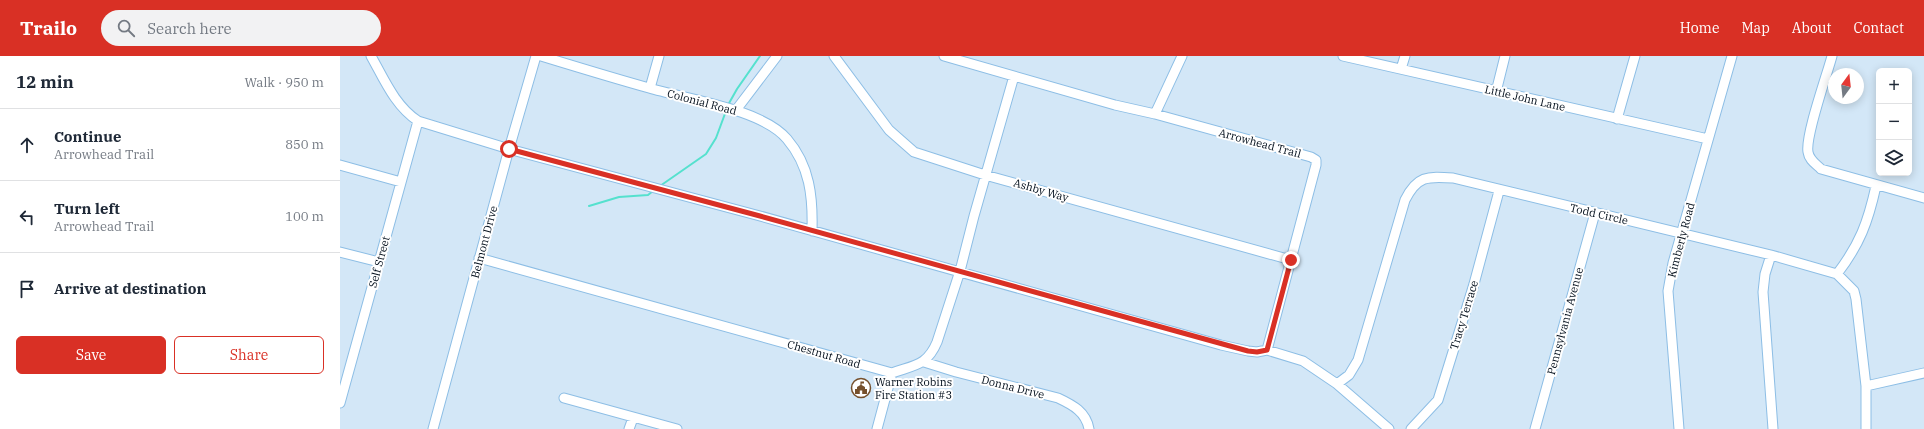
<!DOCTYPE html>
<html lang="en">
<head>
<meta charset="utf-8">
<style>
  body { margin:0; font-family:"IBM Plex Serif",serif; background:#f2f2f3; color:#1f2937 }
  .controls { position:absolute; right:12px; top:12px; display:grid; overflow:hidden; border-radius:6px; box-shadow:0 2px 10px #0003 }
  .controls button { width:36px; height:36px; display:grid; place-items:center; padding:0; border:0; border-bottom:1px solid #e0e1e3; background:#fff; color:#1f2937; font:20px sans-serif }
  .compass { position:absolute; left:1488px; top:12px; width:36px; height:36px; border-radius:50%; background:#fff; box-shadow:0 2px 10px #0003; rotate:15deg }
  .stop { position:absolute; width:12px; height:12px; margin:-9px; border:3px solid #d93025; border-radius:50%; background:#fff }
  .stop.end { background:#d93025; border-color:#fff; box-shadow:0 1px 4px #0008 }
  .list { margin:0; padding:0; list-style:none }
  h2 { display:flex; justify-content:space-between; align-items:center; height:52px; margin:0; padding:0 16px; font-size:17px }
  h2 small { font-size:13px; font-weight:400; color:#747a83 }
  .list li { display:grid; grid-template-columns:26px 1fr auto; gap:12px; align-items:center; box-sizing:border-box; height:72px; padding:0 16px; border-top:1px solid #e0e1e3 }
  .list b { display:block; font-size:15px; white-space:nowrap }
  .list p { margin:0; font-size:13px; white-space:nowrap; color:#747a83 }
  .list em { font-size:13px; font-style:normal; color:#747a83 }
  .actions { display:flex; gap:8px; padding:12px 16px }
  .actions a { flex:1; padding:9px 0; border:1px solid #d93025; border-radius:6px; text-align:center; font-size:14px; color:#d93025 }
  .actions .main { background:#d93025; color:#fff }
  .icon { flex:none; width:22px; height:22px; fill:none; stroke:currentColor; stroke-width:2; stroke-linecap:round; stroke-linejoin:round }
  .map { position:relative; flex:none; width:1584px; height:373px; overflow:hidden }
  header { display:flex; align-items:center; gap:24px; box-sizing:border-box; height:56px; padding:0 20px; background:#d93025; color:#fff }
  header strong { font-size:19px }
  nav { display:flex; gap:22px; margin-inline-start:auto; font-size:14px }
  .search { width:280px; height:36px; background:#f2f2f3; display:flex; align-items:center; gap:10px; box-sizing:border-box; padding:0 14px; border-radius:22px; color:#747a83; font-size:15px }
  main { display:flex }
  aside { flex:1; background:#fff }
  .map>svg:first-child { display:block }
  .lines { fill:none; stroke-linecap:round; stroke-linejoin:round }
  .stream { stroke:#55e1ce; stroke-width:2 }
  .minor-casing { stroke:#8dbee5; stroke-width:11 }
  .minor { stroke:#fff; stroke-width:9 }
  .route { stroke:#d93025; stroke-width:5 }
  .labels { text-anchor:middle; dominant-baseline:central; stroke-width:4; stroke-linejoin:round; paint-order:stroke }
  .street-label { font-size:11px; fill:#000d1a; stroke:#fff }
  .poi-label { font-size:11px; fill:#000d1a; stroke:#fff; text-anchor:start }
</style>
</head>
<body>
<header>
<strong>Trailo</strong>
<div class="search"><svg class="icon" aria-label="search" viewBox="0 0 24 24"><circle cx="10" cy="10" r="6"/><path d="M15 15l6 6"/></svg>Search here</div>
<nav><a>Home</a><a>Map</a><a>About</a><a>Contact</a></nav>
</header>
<main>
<aside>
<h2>12 min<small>Walk · 950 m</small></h2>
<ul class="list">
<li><svg class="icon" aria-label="ahead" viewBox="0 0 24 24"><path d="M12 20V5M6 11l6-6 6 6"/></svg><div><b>Continue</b><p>Arrowhead Trail</p></div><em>850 m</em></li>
<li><svg class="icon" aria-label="left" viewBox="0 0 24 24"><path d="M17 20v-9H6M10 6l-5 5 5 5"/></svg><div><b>Turn left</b><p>Arrowhead Trail</p></div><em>100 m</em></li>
<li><svg class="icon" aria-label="arrive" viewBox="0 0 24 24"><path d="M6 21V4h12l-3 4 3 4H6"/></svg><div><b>Arrive at destination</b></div></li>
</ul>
<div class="actions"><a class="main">Save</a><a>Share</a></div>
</aside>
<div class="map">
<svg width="1584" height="373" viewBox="0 0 1584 373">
  <rect width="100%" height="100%" fill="#d3e7f7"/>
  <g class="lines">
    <path class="stream" d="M388,49l9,-16 23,-33
      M320,130l46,-32 10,-16 10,-27
      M249,150l30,-9 29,-2 5,-4"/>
    <g class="minor-casing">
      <path id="minor" d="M31,0c13,23 24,50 47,65l91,28 251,67 461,129 27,6 9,1 10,-2 36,11 34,23 52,45
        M201,0c36,11 72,22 108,32 37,11 113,21 138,51 23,27 26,58 25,92
        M494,0l55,74 25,22 71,23 306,85
        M604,0l171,49 40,9 156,43 5,3v5l-49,185
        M1003,0l365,83
        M1492,0c-5,19 -27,80 -24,96 1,8 8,12 13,17l103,29
        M1061,13l4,-13
        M310,32l9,-32
        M1156,36l9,-36
        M396,54l41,-54
        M815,58l27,-58
        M1277,63l18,-63
        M0,109l61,17
        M0,196l39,10
        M1431,199l-6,19 -2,18 10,137
        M139,202l413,115c22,-8 35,-7 45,-31l23,-71 14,-55 40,-140
        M1497,218c23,-30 31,-52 39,-88
        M584,306l32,10 102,26c15,7 28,14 31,31
        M997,328l12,-9 9,-15 47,-160c12,-24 22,-24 48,-22l318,77 66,19 17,17 2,8 10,87v43
        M1526,330l58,-13
        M224,342l113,31
        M0,347l78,-282
        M93,373l76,-280 27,-93
        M289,373l4,-11
        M537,373l15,-56
        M1071,373l27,-29 36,-116 25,-93
        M1195,373l60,-216
        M1339,373l-11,-138 5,-28 59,-207"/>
    </g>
    <use href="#minor" class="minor"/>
  </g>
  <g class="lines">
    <path class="route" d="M169,93l251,67 488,135 9,1 10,-2 24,-90"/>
  </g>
  <defs>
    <g id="civic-ring" transform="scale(1)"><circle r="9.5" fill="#fff" stroke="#76502c" stroke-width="1.5"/><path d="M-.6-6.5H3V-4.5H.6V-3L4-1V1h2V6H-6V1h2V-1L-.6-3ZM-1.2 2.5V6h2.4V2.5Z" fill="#76502c"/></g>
  </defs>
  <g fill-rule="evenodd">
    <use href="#civic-ring" x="521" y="332"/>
  </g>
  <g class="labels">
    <g class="street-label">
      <text transform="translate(1185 42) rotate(13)">Little John Lane</text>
      <text transform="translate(362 46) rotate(15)">Colonial Road</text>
      <text transform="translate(920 87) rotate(15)">Arrowhead Trail</text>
      <text transform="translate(701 134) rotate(16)">Ashby Way</text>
      <text transform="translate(1259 158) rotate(13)">Todd Circle</text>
      <text transform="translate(1341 184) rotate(-75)">Kimberly Road</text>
      <text transform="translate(144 186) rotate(-75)">Belmont Drive</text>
      <text transform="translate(39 206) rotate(-75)">Self Street</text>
      <text transform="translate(1124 259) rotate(-73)">Tracy Terrace</text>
      <text transform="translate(1225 265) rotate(-75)">Pennsylvania Avenue</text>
      <text transform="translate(484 298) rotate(16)">Chestnut Road</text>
      <text transform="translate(673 331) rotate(14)">Donna Drive</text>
    </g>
    <g class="poi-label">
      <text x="535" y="326">Warner Robins<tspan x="535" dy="13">Fire Station #3</tspan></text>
    </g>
  </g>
</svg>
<div class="controls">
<button>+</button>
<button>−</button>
<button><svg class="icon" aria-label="layers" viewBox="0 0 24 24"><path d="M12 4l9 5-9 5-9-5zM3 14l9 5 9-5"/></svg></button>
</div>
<svg class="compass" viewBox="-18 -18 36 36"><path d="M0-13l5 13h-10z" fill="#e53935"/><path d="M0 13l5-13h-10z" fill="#747a83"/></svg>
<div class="stop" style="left:169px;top:93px"></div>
<div class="stop end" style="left:951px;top:204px"></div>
</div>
</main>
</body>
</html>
